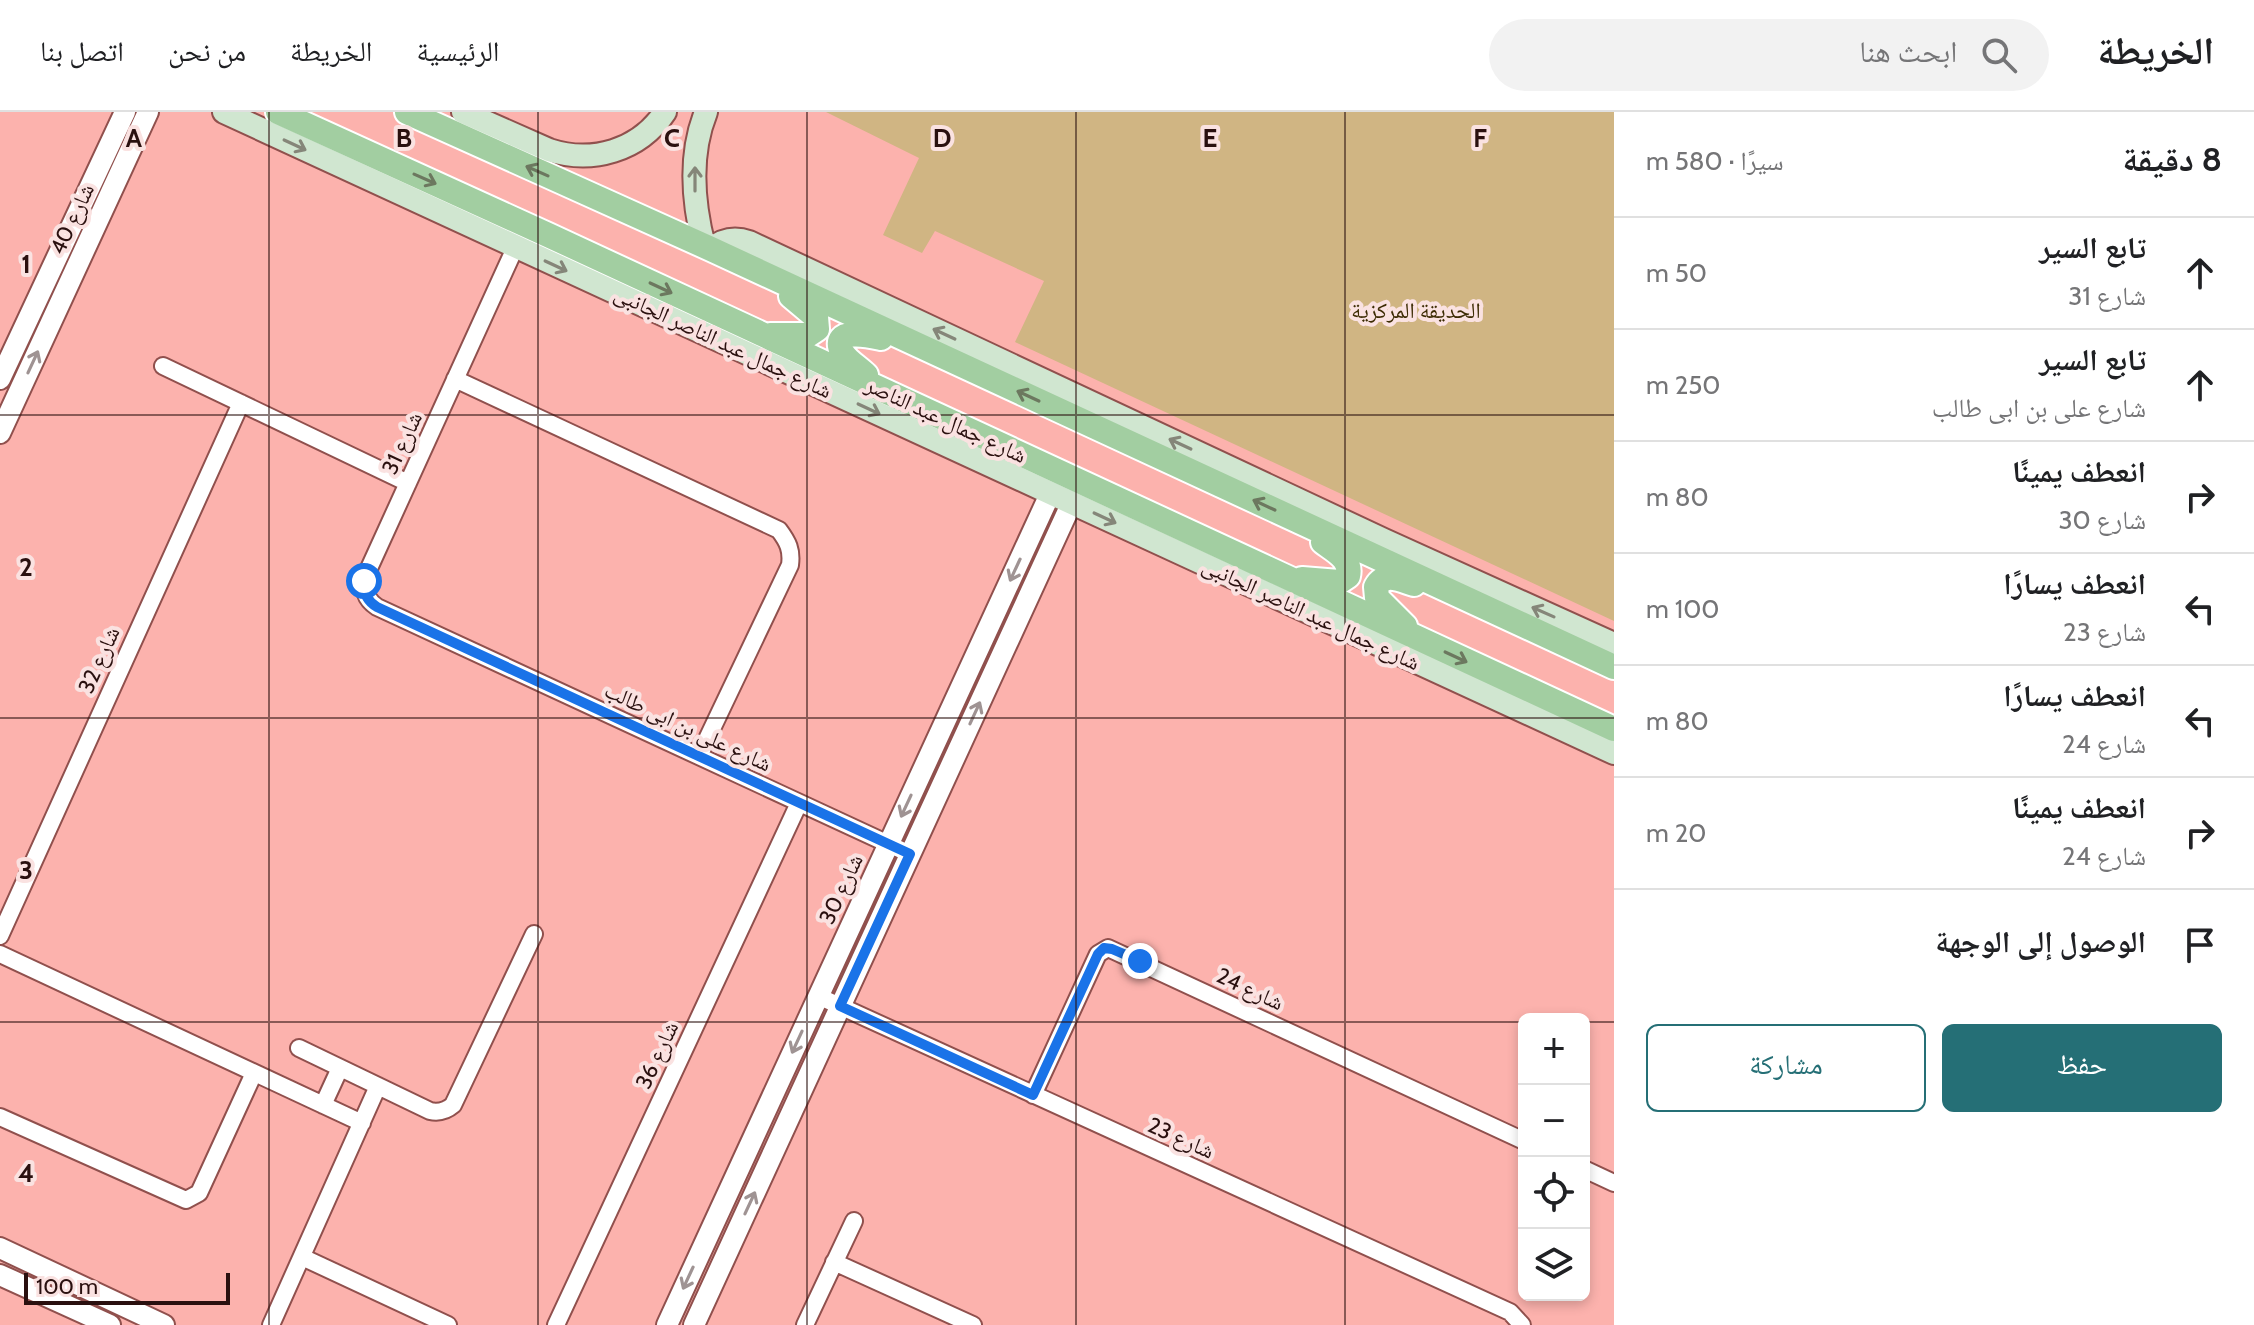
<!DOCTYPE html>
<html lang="ar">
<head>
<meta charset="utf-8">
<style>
  body { margin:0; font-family:Cabin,"Noto Naskh Arabic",sans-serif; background:#f2f2f2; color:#202124; direction:rtl }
  .controls { position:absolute; right:24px; bottom:24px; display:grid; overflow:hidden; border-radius:12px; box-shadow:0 4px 12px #0003 }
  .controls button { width:72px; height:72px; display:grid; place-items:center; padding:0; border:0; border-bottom:2px solid #e0e0e0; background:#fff; color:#202124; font:40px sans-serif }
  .scale { position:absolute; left:24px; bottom:20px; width:206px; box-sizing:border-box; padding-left:8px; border:4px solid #2a100f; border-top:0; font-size:22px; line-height:28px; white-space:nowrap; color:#2a100f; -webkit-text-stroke:6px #fae2e1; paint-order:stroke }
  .stop { position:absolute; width:24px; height:24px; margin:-18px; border:6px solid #1a73e8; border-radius:50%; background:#fff }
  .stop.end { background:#1a73e8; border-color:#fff; box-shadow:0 2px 8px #0008 }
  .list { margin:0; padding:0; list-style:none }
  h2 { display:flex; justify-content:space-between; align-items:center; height:104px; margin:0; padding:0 32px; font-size:34px }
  h2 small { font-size:26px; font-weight:400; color:#757577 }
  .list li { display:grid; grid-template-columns:52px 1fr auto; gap:24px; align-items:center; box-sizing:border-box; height:112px; padding:0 32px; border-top:2px solid #e0e0e0 }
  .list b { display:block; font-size:30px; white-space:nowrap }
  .list p { margin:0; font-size:26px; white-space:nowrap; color:#757577 }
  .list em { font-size:26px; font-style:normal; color:#757577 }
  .actions { display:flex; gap:16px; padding:24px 32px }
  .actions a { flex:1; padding:18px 0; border:2px solid #256f76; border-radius:12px; text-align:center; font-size:28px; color:#256f76 }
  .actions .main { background:#256f76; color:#fff }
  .icon { flex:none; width:44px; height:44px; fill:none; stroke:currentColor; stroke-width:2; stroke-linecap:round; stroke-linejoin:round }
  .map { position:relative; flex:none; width:1614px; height:1213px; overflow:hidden; direction:ltr }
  header { display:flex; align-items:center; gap:48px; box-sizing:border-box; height:112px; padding:0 40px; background:#fff; border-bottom:2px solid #e0e0e0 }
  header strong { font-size:38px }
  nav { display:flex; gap:44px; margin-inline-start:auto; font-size:28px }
  .search { width:560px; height:72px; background:#f2f2f2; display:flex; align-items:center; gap:20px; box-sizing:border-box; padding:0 28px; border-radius:44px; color:#757577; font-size:30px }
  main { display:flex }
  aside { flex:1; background:#fff }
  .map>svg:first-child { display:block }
  .green { fill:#d0b583 }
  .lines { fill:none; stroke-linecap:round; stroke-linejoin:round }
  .minor-casing { stroke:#90504d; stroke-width:20 }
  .tertiary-casing { stroke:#90504d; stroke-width:24 }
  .secondary-casing { stroke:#90504d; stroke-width:26 }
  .primary-casing { stroke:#fff; stroke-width:28 }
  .minor { stroke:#fff; stroke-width:16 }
  .tertiary { stroke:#fff; stroke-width:20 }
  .secondary { stroke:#d0e6d0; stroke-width:22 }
  .primary { stroke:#a2cea1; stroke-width:24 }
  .oneway { stroke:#858679 }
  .oneway2 { stroke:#6c785f }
  .oneway3 { stroke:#9f9393 }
  .route { stroke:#1a73e8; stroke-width:10 }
  .grid { fill:none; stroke:#2a100f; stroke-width:2; stroke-opacity:0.55 }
  .labels { text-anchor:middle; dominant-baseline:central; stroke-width:8; stroke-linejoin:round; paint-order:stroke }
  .street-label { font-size:22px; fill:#2a100f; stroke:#fae2e1 }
  .park-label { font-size:22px; fill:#3c2b03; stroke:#fae2e1 }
  .grid-label { font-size:26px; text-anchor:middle; font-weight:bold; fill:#2a100f; stroke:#fae2e1; stroke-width:8; stroke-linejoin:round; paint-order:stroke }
</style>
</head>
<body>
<header>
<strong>الخريطة</strong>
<div class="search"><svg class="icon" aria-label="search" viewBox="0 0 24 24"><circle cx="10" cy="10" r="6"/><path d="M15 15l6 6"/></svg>ابحث هنا</div>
<nav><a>الرئيسية</a><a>الخريطة</a><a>من نحن</a><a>اتصل بنا</a></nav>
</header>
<main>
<aside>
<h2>8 دقيقة<small>سيرًا · 580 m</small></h2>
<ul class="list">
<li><svg class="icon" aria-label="ahead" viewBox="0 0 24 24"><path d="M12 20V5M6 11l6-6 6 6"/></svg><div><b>تابع السير</b><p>شارع 31</p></div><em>50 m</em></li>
<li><svg class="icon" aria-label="ahead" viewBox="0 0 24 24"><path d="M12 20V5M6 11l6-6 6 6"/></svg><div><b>تابع السير</b><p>شارع على بن ابى طالب</p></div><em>250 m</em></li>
<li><svg class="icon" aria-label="right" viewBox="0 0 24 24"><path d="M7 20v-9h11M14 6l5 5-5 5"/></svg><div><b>انعطف يمينًا</b><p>شارع 30</p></div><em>80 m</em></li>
<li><svg class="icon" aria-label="left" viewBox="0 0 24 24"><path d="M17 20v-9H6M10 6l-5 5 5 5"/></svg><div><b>انعطف يسارًا</b><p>شارع 23</p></div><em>100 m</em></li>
<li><svg class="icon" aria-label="left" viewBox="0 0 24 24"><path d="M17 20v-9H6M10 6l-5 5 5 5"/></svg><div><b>انعطف يسارًا</b><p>شارع 24</p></div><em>80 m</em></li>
<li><svg class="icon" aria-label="right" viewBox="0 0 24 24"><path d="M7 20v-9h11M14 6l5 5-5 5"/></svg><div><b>انعطف يمينًا</b><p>شارع 24</p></div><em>20 m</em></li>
<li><svg class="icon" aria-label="arrive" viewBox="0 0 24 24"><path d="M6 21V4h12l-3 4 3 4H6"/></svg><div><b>الوصول إلى الوجهة</b></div></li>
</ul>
<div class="actions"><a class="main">حفظ</a><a>مشاركة</a></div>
</aside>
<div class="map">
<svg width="1614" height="1213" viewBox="0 0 1614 1213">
  <rect width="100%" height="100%" fill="#fcb2ad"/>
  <path class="green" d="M826,0h788v509l-599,-279 29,-61 -109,-50 -13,22 -39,-18 36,-77z"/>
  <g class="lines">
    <g class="minor-casing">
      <path id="minor" d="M520,125l-154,338c-4,13 -1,24 11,32l533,247
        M163,254l245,117
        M455,267l324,151c9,12 13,20 11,35l-91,191
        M0,824l241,-533
        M0,842l362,169
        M818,884l692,316 12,13
        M299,936l131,63c9,2 16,0 23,-6l81,-171
        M1033,983l65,-141 10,-6 416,193
        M323,993l17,-37
        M0,1005l186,83 13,-7 55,-120
        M1584,1057l30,14
        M302,1145l146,68
        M834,1150l139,63
        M271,1213l107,-239
        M556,1213l243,-522
        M805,1213l49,-104"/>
    </g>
    <g class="tertiary-casing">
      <path id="tertiary" d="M0,267l125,-267
        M0,321l148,-321
        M0,1136l164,77
        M0,1163l110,50
        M667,1213l389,-844
        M694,1213l384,-836"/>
    </g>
    <g class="secondary-casing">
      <path id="secondary" d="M224,0l1390,641
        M463,0l86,38c43,14 90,1 116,-38
        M704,134c-11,-43 -15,-92 2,-134
        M711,137c12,-10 24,-12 38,-7l635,298 230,104"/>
    </g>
    <g class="primary-casing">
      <path id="primary" d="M278,0l270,123 1066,494
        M407,0l304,137 903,418
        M770,223h38l9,-6 -1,-12 -25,-21
        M866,263c-7,-7 -20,-15 -24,-23 -12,-26 30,-16 39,-14
        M1302,467l37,3 9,-6c4,-17 -13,-25 -25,-34
        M1405,514l-28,-28 -1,-11c9,-16 24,-7 38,-3"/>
    </g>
    <use href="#minor" class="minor"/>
    <use href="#tertiary" class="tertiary"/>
    <use href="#secondary" class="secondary"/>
    <use href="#primary" class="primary"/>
  </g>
  <defs><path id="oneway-shaft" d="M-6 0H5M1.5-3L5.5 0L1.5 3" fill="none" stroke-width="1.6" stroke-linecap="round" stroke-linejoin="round" transform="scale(2)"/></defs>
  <g class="oneway">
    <use href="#oneway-shaft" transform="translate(295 33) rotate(25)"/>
    <use href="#oneway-shaft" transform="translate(695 67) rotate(-90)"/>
    <use href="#oneway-shaft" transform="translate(556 154) rotate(25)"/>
    <use href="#oneway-shaft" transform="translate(944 222) rotate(-155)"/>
    <use href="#oneway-shaft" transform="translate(869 297) rotate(25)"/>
    <use href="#oneway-shaft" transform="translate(1180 332) rotate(-155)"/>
    <use href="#oneway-shaft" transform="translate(1105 406) rotate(25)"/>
    <use href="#oneway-shaft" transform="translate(1543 500) rotate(-156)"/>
  </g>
  <g class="oneway2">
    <use href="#oneway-shaft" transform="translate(537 59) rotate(-156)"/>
    <use href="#oneway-shaft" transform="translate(425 67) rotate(24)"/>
    <use href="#oneway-shaft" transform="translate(661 176) rotate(25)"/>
    <use href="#oneway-shaft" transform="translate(1028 284) rotate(-155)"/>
    <use href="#oneway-shaft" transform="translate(1264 393) rotate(-155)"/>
    <use href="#oneway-shaft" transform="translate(1456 545) rotate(25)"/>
  </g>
  <g class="oneway3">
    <use href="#oneway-shaft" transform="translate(33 250) rotate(-65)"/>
    <use href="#oneway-shaft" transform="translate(1015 458) rotate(115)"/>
    <use href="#oneway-shaft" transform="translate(975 601) rotate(-65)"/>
    <use href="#oneway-shaft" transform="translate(906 694) rotate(115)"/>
    <use href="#oneway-shaft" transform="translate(797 930) rotate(115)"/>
    <use href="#oneway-shaft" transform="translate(750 1091) rotate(-65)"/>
    <use href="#oneway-shaft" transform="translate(688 1166) rotate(115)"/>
  </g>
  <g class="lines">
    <path class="route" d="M364,469c-1,12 3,20 13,26l533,247 -70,152 193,89 65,-141 6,-6 8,1 28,12"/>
  </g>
  <path class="grid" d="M269,0v1213M538,0v1213M807,0v1213M1076,0v1213M1345,0v1213M0,303h1614M0,606h1614M0,910h1524M1584,910h30"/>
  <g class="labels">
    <g class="street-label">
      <text transform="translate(72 107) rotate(-65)">شارع 40</text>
      <text transform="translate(723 230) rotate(25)">شارع جمال عبد الناصر الجانبى</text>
      <text transform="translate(946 308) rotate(25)">شارع جمال عبد الناصر</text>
      <text transform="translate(402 331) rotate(-65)">شارع 31</text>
      <text transform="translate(1311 502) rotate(25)">شارع جمال عبد الناصر الجانبى</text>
      <text transform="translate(99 548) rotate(-66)">شارع 32</text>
      <text transform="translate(688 615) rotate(25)">شارع على بن ابى طالب</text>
      <text transform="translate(841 777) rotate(-65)">شارع 30</text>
      <text transform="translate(1250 877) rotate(25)">شارع 24</text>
      <text transform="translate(657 943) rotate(-65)">شارع 36</text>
      <text transform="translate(1181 1026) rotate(24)">شارع 23</text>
    </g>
    <g class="park-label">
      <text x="1416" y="198">الحديقة المركزية</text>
    </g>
  </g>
  <g class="grid-label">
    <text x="134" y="35">A</text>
    <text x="404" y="35">B</text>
    <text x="672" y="35">C</text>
    <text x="942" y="35">D</text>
    <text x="1210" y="35">E</text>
    <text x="1480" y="35">F</text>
    <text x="26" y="161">1</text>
    <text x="26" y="464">2</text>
    <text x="26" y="767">3</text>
    <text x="26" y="1070">4</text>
  </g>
</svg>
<div class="controls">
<button>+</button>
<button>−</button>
<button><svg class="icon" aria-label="locate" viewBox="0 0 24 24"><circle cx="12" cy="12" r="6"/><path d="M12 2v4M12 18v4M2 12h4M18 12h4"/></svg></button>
<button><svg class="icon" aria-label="layers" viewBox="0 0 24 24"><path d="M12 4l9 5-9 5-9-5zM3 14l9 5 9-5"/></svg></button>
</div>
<div class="scale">100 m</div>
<div class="stop" style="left:364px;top:469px"></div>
<div class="stop end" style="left:1140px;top:849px"></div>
</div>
</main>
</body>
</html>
